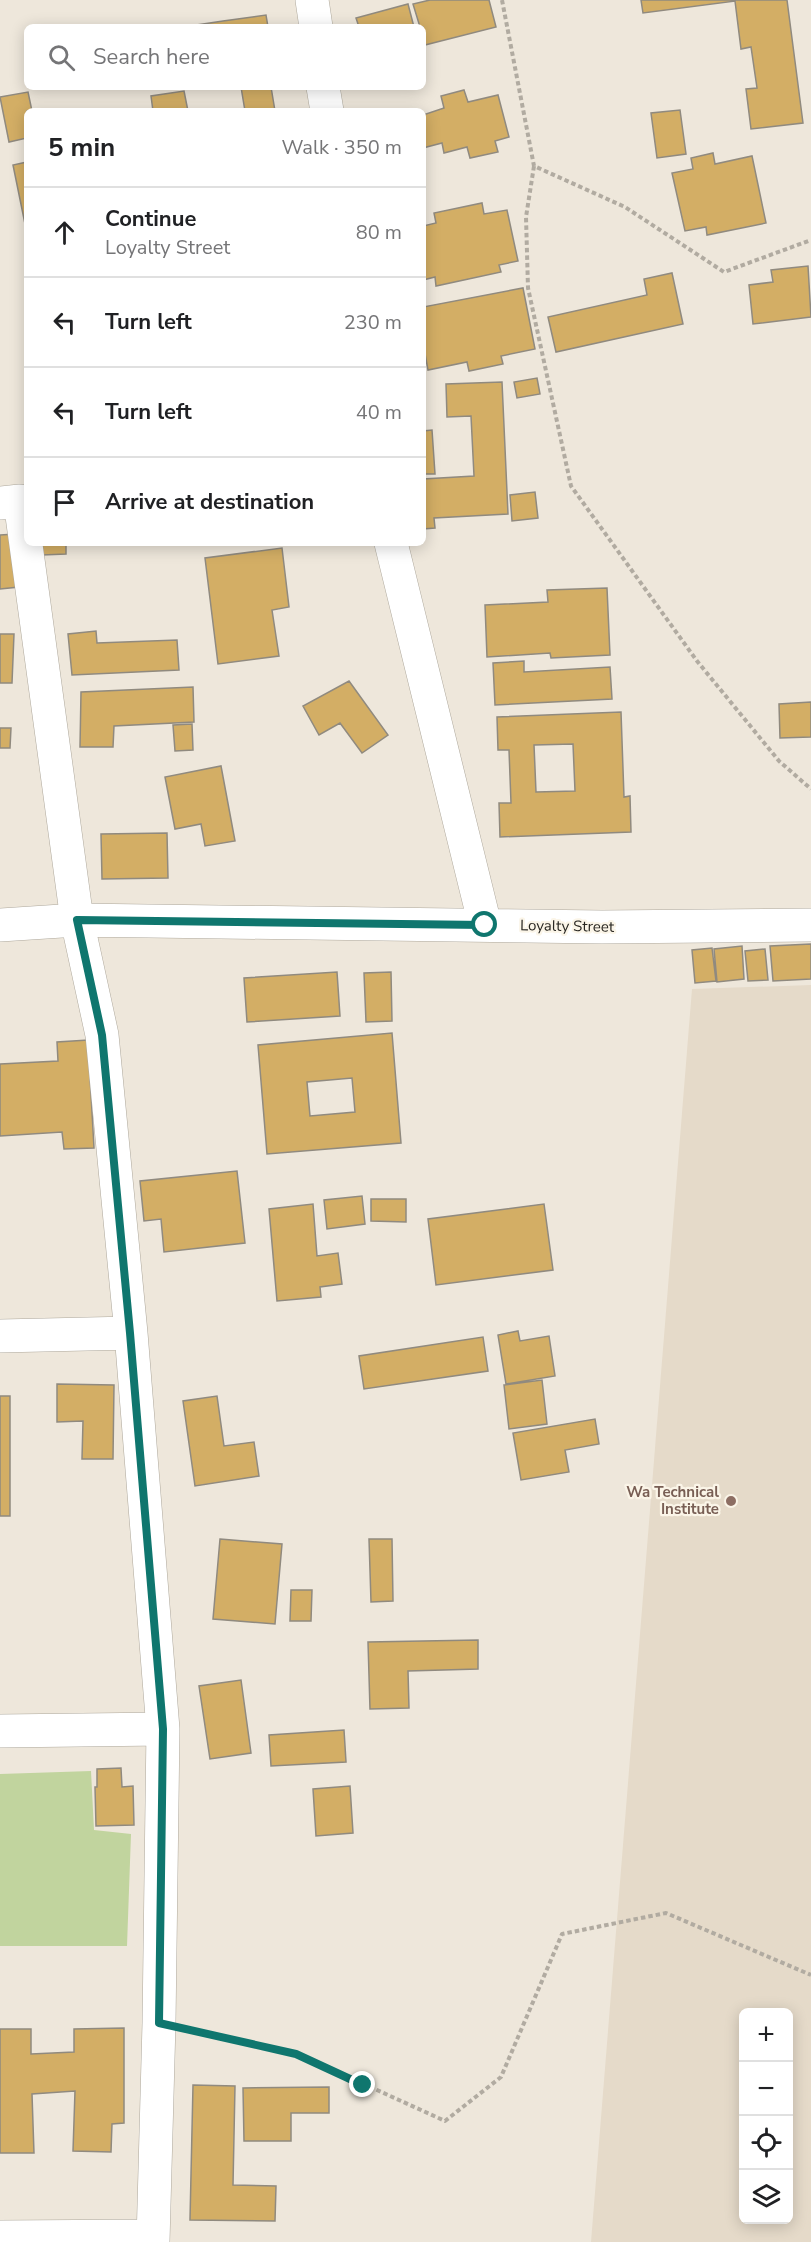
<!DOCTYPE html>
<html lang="en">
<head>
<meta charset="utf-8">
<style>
  body { margin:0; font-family:"Nunito Sans",sans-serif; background:#f2f2f2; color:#202124 }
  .controls { position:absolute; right:18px; bottom:18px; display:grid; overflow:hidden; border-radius:9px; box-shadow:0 3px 15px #0003 }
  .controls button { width:54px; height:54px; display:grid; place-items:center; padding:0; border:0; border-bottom:2px solid #e0e0e0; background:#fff; color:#202124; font:30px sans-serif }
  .stop { position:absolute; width:18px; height:18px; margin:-14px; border:4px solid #0f766e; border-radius:50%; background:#fff }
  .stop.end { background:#0f766e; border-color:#fff; box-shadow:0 2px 6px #0008 }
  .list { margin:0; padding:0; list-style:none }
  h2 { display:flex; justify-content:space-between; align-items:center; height:78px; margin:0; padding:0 24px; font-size:26px }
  h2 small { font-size:20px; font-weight:400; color:#757577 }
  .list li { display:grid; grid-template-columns:39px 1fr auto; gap:18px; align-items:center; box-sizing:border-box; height:90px; padding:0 24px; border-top:2px solid #e0e0e0 }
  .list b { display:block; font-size:22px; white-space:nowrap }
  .list p { margin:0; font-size:20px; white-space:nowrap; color:#757577 }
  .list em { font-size:20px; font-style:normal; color:#757577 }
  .icon { flex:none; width:33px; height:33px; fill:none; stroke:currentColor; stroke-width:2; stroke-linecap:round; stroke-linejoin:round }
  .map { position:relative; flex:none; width:811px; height:2242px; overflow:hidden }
  .search { position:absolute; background:#fff; box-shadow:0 3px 15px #0003; left:24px; top:24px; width:402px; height:66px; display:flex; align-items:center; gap:15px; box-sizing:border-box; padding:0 21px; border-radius:9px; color:#757577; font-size:22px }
  .panel { position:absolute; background:#fff; box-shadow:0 3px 15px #0003; left:24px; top:108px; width:402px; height:438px; border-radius:9px }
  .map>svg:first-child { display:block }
  .built { fill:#e5dac9; fill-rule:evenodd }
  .green { fill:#c1d49e }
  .building { fill:#d3ae65; stroke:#908a7f; stroke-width:1.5; fill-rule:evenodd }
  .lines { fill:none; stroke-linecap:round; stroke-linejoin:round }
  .minor-casing { stroke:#aea89c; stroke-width:34 }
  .path { stroke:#b1aba1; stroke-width:4; stroke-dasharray:4.5 3; stroke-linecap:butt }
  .minor { stroke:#fff; stroke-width:33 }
  .route { stroke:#0f766e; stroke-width:8 }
  .education-dot { fill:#8d6e63; stroke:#fbf5e8; stroke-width:2 }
  .labels { text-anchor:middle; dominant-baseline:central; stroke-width:4.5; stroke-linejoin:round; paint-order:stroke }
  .street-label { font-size:15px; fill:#272520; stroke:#fbf5e8 }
  .education-label { font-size:15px; font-weight:bold; fill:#785e54; stroke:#fbf5e8; text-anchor:end }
</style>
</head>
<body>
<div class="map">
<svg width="811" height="2242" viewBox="0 0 811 2242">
  <rect width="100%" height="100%" fill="#eee7db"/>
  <path class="built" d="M811,985v1257h-220l101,-1253zM744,2012h44v208h-44z"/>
  <path class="green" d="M91,1771l3,59 37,4 -4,112h-127v-172z"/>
  <path class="building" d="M430,0h59l7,27 -71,18 -2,-18h-3l-7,-23z
    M641,0h146l16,123 -52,6 -5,-40 11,-1 -6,-41 -10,2 -6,-48 -92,12z
    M408,4l6,23h-55l-3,-9z
    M266,15l2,12h-85l40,-6z
    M241,87h30l4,24h-30z
    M464,90l4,12 30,-7 11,42 -14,4 3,11 -28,6 -3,-11 -23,6 -2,-10 -19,5v-33l21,-7 -3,-12z
    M184,91l4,20h-35l-2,-15z
    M28,92l4,19h-5v27l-18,4 -9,-45z
    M680,110l6,44 -29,4 -6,-45z
    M713,153l2,11 37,-8 14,67 -59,12 -1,-8 -21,4 -13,-58 21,-4 -2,-11z
    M27,162v62h-2l-12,-59z
    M482,203l2,11 23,-4 11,51 -19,4 2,7 -65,14 -1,-9 -12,3v-54l13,-3 -2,-10z
    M808,266l3,51 -58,7 -4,-39 24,-3 -2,-12z
    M672,273l11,51 -127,28 -8,-35 99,-22 -3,-16z
    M523,288l12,61 -34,7 2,8 -34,7 -2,-9 -39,8 -5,-27v-36z
    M537,378l3,16 -23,4 -3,-16z
    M502,382l6,132 -74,4 1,10 -12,1v-50l51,-3 -3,-60 -24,1 -1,-33z
    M432,430l3,44h-12v-43z
    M535,492l3,26 -26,3 -2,-26z
    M15,534l4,53 -19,2v-54z
    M42,543h24v11l-24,1z
    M282,548l7,59 -17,3 7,46 -61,8 -13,-106z
    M607,588l3,67 -59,3 -1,-5 -63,4 -2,-52 63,-3 -1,-12z
    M96,631l1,12 80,-3 2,30 -107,5 -4,-41z
    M0,634h14l-2,49h-12z
    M524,661v11l86,-5 2,32 -117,6 -2,-42z
    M349,681l39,54 -26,18 -22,-30 -21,12 -16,-29z
    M193,687l1,35 -80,4 -1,21h-33l1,-55z
    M811,702v35l-31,1 -1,-34z
    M621,712l3,85 6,-1 1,36 -131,5 -1,-34h12l-2,-53h-11l-1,-33zM573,744l2,47 -39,1 -2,-47z
    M192,724l1,26 -18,1 -2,-26z
    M0,728h11l-1,20h-10z
    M221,766l14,75 -30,5 -4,-22 -26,5 -10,-52z
    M167,833l1,45 -66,1 -1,-45z
    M811,944v35l-38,2 -3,-35z
    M742,946l2,33 -27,3 -3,-33z
    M712,948l4,33 -21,2 -3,-33z
    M765,949l3,31 -20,1 -3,-30z
    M337,972l3,44 -93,6 -3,-44z
    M391,972l1,49 -26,1 -2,-49z
    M392,1033l9,110 -134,11 -9,-109zM352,1078l3,34 -45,4 -3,-34z
    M88,1040l6,108 -30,1 -2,-17 -62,4v-72l58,-3 -1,-19z
    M237,1171l8,72 -81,9 -3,-33 -17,2 -4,-40z
    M362,1196l3,28 -38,5 -3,-29z
    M371,1199h35v23l-35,-1z
    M313,1204l4,52 21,-3 4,31 -22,3 1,10 -44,4 -8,-92z
    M544,1204l9,66 -117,15 -8,-66z
    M518,1331l2,10 29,-5 6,40 -49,8 -8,-49z
    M483,1337l5,34 -124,18 -5,-33z
    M542,1380l5,44 -38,5 -5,-44z
    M57,1384l57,1 -1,74h-31l1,-38 -26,1z
    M0,1396h10v120h-10z
    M217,1396l7,50 30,-4 5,34 -64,10 -12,-85z
    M595,1419l4,25 -34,6 4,22 -48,8 -8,-47z
    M220,1539l62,5 -7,80 -62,-5z
    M369,1539h23l1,62 -22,1z
    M291,1590h21l-1,31h-21z
    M478,1640v29l-70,2 1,37 -39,1 -2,-67z
    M241,1680l10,73 -41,6 -11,-73z
    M344,1730l2,32 -75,4 -2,-31z
    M121,1768l1,19 11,-1 1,39 -38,1 -1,-39h2v-18z
    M350,1786l3,47 -37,3 -3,-47z
    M124,2028v95l-12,1 -1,28 -38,-1 2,-60 -43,3 2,59h-34v-124h31v25l43,-2v-23z
    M193,2085l42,1 -2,99 43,1 -1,35 -85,-1z
    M329,2087v26h-38v28h-47l-1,-53z"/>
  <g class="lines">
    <g class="minor-casing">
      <path id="minor" d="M312,0l4,27
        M323,87l4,24
        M0,503l20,-2 57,419 25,115 29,298 32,396 -4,294 -6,219
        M391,543l94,382
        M0,925l77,-5 525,7 209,-2
        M0,1336l131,-3
        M0,1731l163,-2
        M0,2237l153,-1"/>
    </g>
    <path class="path" d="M502,0l32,166 91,41 99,65 87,-32
      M534,166l-8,51 2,71 43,198 126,175 82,100 32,28
      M192,2030l104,23 149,68 56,-44 61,-143 104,-21 145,62"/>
    <use href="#minor" class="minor"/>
  </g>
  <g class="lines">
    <path class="route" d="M363,2085l-67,-31 -137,-31 4,-294 -33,-396 -28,-298 -25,-115 408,5"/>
  </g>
  <circle class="education-dot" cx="731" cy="1501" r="6"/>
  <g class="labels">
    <g class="street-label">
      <text transform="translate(567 926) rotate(1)">Loyalty Street</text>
    </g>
    <g class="education-label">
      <text x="719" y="1492">Wa Technical<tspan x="719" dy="17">Institute</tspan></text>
    </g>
  </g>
</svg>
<div class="controls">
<button>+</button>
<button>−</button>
<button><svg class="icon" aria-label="locate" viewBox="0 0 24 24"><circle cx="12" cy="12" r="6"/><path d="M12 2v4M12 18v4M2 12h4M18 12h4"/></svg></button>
<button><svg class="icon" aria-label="layers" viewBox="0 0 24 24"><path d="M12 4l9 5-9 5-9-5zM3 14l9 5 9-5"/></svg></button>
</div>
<div class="stop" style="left:485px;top:925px"></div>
<div class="stop end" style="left:363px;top:2085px"></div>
<div class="search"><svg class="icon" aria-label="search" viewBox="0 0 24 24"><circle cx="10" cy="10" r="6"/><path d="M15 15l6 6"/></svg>Search here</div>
<section class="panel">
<h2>5 min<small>Walk · 350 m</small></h2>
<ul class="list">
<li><svg class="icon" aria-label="ahead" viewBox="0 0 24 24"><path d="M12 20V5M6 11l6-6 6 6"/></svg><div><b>Continue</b><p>Loyalty Street</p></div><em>80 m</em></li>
<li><svg class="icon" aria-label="left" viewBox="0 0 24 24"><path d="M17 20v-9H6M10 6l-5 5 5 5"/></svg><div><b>Turn left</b></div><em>230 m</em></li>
<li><svg class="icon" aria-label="left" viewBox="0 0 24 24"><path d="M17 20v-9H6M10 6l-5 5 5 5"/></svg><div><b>Turn left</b></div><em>40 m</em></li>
<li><svg class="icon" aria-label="arrive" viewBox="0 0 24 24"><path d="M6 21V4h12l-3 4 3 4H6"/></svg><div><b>Arrive at destination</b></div></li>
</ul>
</section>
</div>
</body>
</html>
